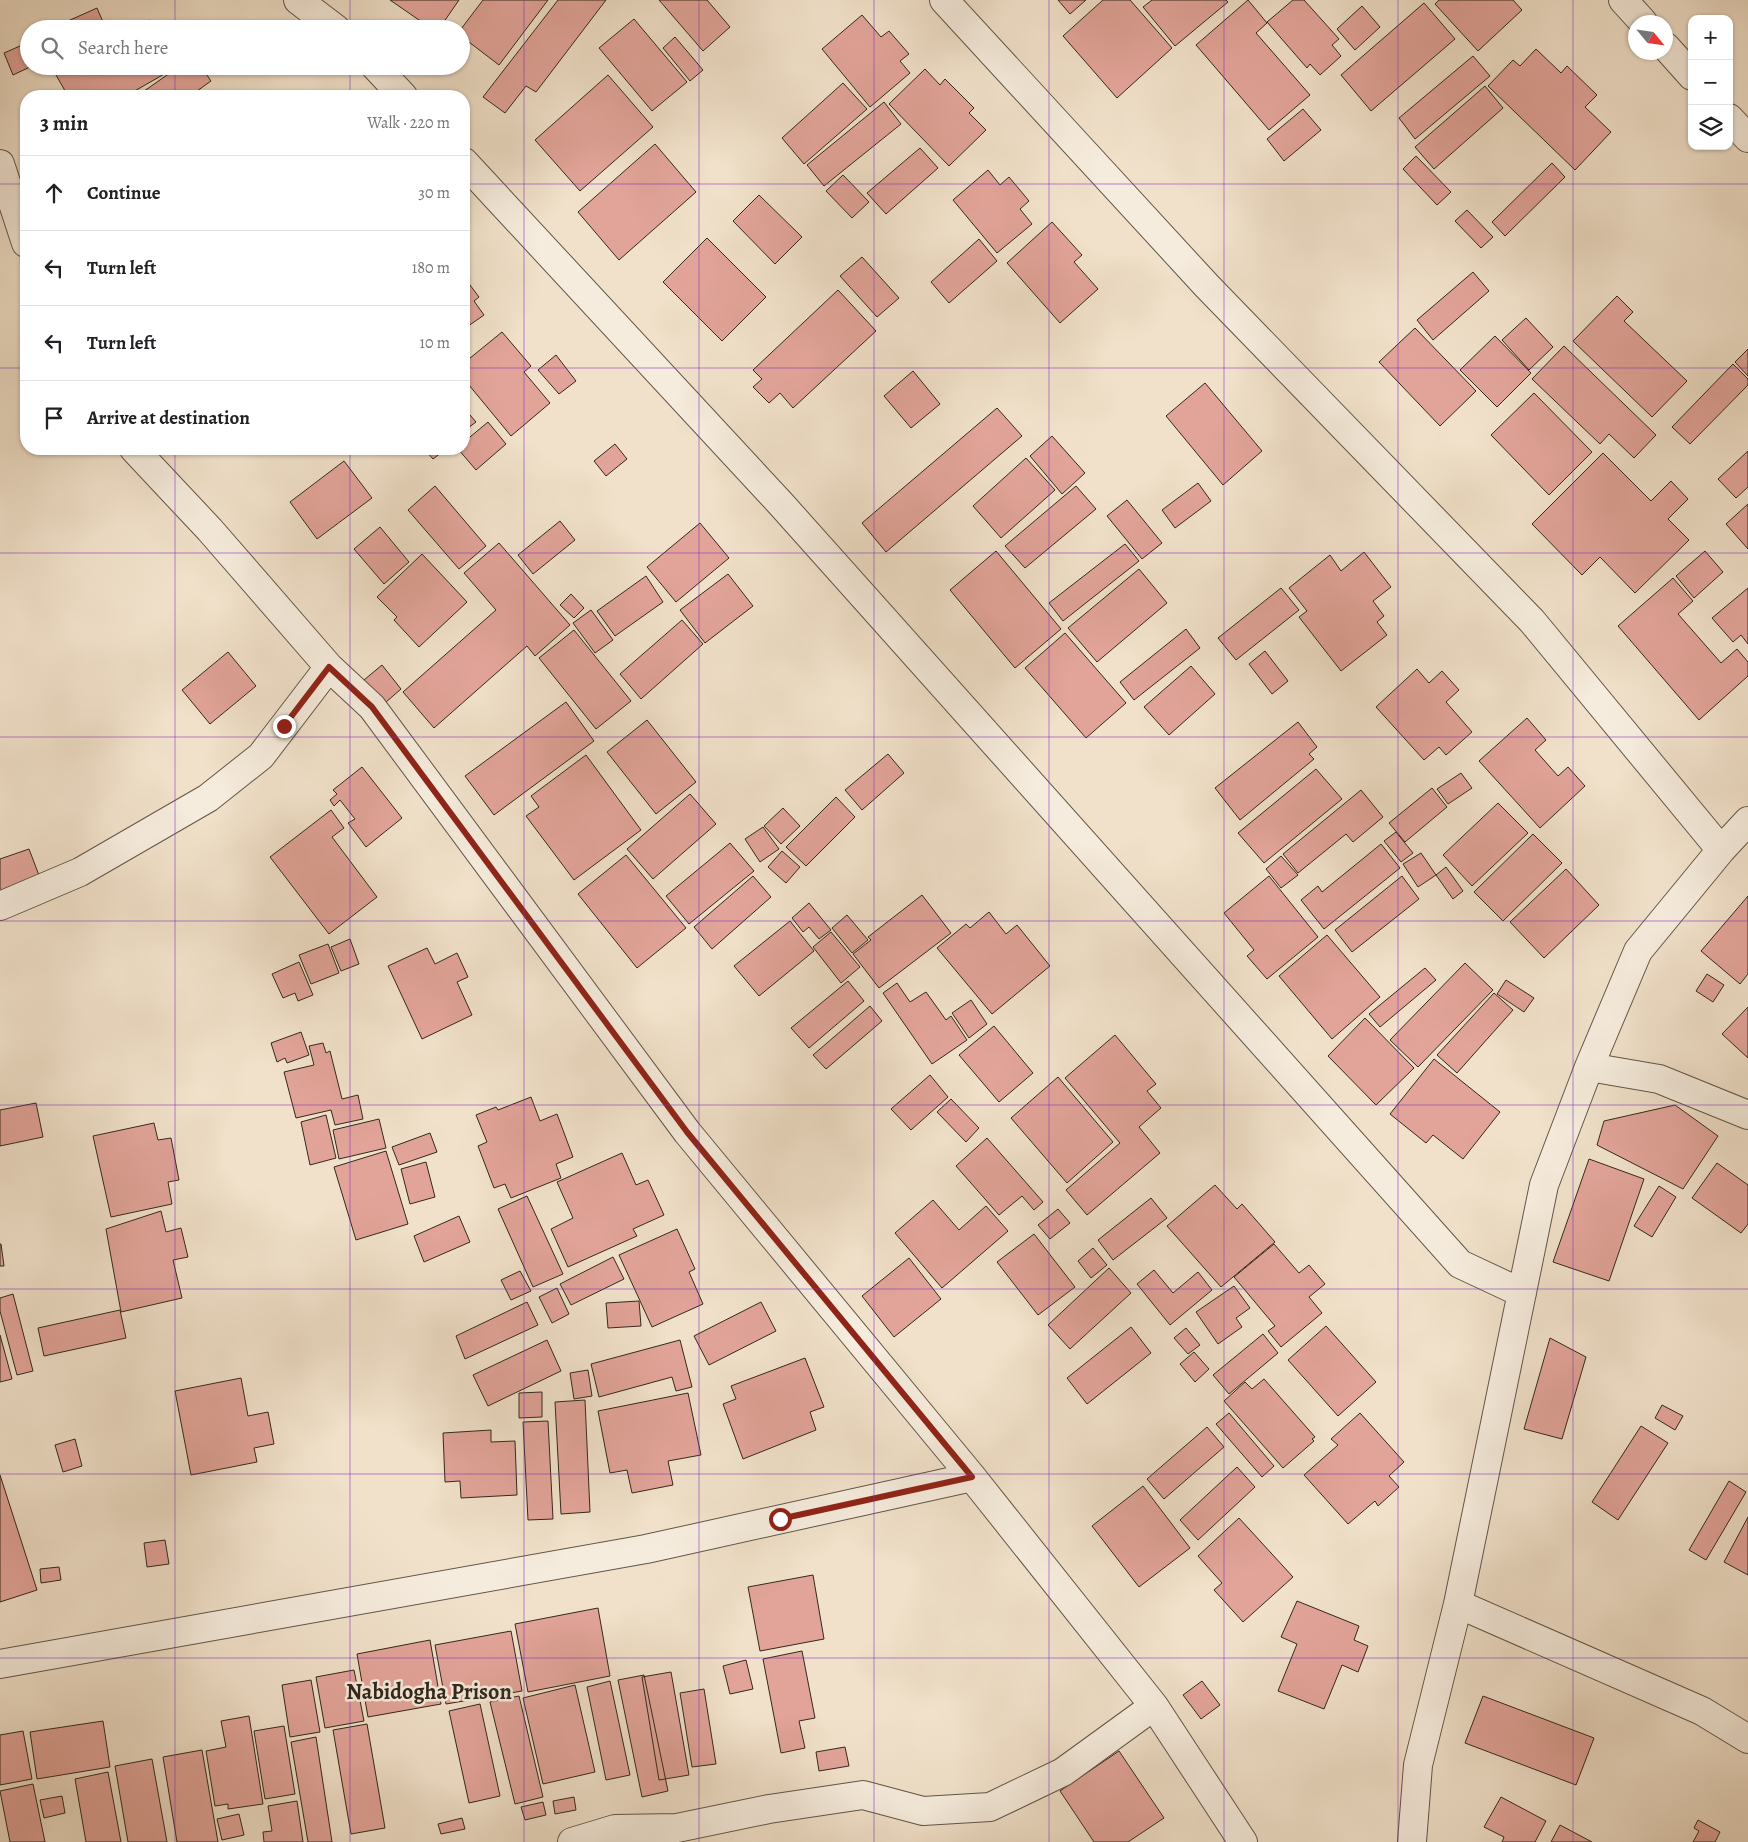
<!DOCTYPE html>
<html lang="en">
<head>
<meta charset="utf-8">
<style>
  body { margin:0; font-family:Alegreya,serif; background:#f2f2f2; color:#202124 }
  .controls { position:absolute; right:15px; top:15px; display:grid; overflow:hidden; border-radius:10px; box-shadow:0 1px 4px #0004 }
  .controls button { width:45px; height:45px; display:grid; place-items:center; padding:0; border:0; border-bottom:1px solid #e0e0e0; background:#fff; color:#202124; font:25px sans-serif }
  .compass { position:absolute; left:1628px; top:15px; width:45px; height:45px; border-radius:50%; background:#fff; box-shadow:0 1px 4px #0004; rotate:119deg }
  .stop { position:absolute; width:15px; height:15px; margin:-11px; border:4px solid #8f2418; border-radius:50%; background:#fff }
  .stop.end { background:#8f2418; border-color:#fff; box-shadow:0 1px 5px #0008 }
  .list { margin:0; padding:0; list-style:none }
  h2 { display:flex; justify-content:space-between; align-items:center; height:65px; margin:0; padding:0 20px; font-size:21px }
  h2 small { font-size:16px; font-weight:400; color:#757577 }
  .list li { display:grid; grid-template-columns:32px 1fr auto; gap:15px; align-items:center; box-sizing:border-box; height:75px; padding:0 20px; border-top:1px solid #e0e0e0 }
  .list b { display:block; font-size:19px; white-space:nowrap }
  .list em { font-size:16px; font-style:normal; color:#757577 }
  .icon { flex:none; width:28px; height:28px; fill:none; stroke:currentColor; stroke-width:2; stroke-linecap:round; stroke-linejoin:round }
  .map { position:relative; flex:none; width:1748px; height:1842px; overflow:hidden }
  .search { position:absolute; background:#fff; box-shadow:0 1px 4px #0004; left:20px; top:20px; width:450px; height:55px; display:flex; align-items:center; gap:12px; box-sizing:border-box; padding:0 18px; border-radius:28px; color:#757577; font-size:19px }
  .panel { position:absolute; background:#fff; box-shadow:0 1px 4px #0004; left:20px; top:90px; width:450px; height:365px; border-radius:20px }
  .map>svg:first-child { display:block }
  .building { fill:#e2a499; stroke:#32281d }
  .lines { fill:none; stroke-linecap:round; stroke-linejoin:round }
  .minor-casing { stroke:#625648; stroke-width:30 }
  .minor { stroke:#f6ecdd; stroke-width:28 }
  .route { stroke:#8f2418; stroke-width:6 }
  .grid { fill:none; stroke:#7b2cbf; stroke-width:1; stroke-opacity:0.55 }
  .labels { text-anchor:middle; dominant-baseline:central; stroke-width:5; stroke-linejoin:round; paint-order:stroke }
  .quarter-label { font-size:22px; font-weight:bold; fill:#32281d; stroke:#f6ecdd }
</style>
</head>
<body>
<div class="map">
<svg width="1748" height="1842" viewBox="0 0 1748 1842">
  <rect width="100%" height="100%" fill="#f1e1ca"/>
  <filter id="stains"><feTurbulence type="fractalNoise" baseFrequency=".004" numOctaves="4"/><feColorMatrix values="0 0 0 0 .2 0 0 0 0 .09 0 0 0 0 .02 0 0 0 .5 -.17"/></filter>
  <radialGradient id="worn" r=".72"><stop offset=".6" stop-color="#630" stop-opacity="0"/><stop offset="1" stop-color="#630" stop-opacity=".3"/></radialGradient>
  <path class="building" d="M390,0h69l-20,29h-7z
    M483,0h65l-49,65 -38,-29v-7z
    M558,0h48l-70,92 -10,-6 -21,27 -22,-16z
    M659,0h48l23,27 -27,24z
    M1058,0h28l-16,14z
    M1103,0h27l42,48 -55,50 -54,-62z
    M1152,0h74l2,2 -53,44 -32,-39z
    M1248,0l19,23 -11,10 54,62 -41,35 -73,-85z
    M1293,0h11l35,39 -7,6 9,11 -21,19 -10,-11 -3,4 -40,-46z
    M1439,0h74l9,10 -44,41 -43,-47z
    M1424,3l31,36 -84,72 -30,-36z
    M1362,6l18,21 -25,23 -18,-21z
    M97,8l9,21h-56z
    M862,15l19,22 8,-6 20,23 -9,7 10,12 -40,34 -48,-58z
    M634,19l53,63 -35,29 -53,-63z
    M150,20l5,9h-20z
    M675,37l28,33 -13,11 -27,-33z
    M29,42v24h3l-19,9 -9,-22z
    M1536,49l25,24 6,-7 30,29 -12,12 26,25 -36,38 -87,-84 25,-26 7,6z
    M1473,56l17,20 -75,63 -16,-21z
    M70,66h92l4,7 -40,23h-58l-12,-21z
    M180,66h21l10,15 -21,15h-53z
    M925,69l15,16 5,-6 29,29 -5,5 17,17 -37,36 -60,-62z
    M608,75l45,52 -73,64 -45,-51z
    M843,83l24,26 -63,55 -22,-26z
    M1485,86l18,22 -69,61 -19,-22z
    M884,102l17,22 -77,62 -17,-21z
    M1303,109l18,21 -37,31 -17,-22z
    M655,144l41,48 -77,68 -41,-48z
    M920,148l18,20 -52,46 -19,-21z
    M1416,156l35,36 -14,13 -34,-36z
    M1552,163l13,14 -60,59 -13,-14z
    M988,170l12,15 9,-8 20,24 -9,8 12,15 -35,29 -44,-53z
    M843,175l26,27 -17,16 -26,-27z
    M759,195l43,42 -27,27 -42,-43z
    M1467,210l26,27 -12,11 -26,-27z
    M1052,222l30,33 -8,7 24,27 -38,34 -53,-60z
    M707,238l59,59 -44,44 -59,-59z
    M979,239l18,22 -48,42 -18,-21z
    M862,257l37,41 -22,19 -37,-41z
    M464,270l6,9 -3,2 12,16 -5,4 10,14 -20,14z
    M1473,272l16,19 -56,49 -16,-20z
    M838,290l38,41 -83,77 -13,-15 -11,10 -16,-16 9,-8 -9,-9z
    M1617,296l16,16 -9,9 63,60 -35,36 -79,-76z
    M1526,318l27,29 -24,23 -27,-30z
    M1415,328l61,63 -36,35 -61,-64z
    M502,332l29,34 -7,6 26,31 -39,33 -47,-57v-16z
    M1495,336l36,37 -34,34 -37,-37z
    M1564,346l92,89 -22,23 -25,-24 -9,10 -68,-65z
    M1748,349v27l-13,-14z
    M556,355l20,26 -17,13 -21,-24z
    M1733,364l15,15v6l-58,59 -18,-17z
    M913,371l27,33 -29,24 -27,-32z
    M1205,383l57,68 -39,34 -57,-69z
    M1534,393l58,59 -43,43 -58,-60z
    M464,408l12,14 -12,9z
    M997,408l25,28 -136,116 -24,-29z
    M488,422l18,22 -30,26 -18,-21h6v-7z
    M1052,436l33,37 -23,21 -32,-38z
    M615,444l12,15 -21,17 -12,-15z
    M424,449h22l-13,10z
    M1748,451v36l-12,11 -18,-19z
    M1603,453l48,48 20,-20 17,18 -20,20 21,21 -54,53 -35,-36 -18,18 -50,-51z
    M1026,458l29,32 -54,48 -28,-32z
    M344,461l28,37 -55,41 -27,-37z
    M1198,483l13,18 -36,27 -13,-18z
    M435,486l51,60 -27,23 -51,-59z
    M1076,486l20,23 -71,59 -20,-22z
    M1127,500l35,43 -20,16 -35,-43z
    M1748,504v45l-22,-25z
    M560,521l15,19 -42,34 -15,-19z
    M700,523l29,35 -53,44 -29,-35z
    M380,527l29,35 -25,22 -30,-35z
    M499,543l71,82 -35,31 -8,-10 -93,82 -31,-36 93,-82 -32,-37z
    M1125,544l14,17 -76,60 -14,-18z
    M996,551l65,78 -46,39 -65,-78z
    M1705,551l18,21 -29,26 -18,-22z
    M1364,552l27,35 -18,14 11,15 -7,6 10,13 -46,36 -42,-54 8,-6 -18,-23 41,-33 11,16z
    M422,554l45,48 -48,45 -25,-27 3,-3 -20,-20z
    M1139,569l28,34 -70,59 -29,-34z
    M728,574l25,32 -48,37 -25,-33z
    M646,576l17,26 -48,34 -18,-25z
    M1673,578l20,23 -15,13 43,49 16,-14 11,13v14l-49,44 -81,-94z
    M1281,588l18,22 -63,50 -18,-22z
    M1748,588v56l-7,-9 -8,7 -21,-24z
    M571,594l13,14 -10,10 -14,-13z
    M591,610l22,30 -18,13 -22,-30z
    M682,620l21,24 -62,55 -21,-25z
    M1186,629l14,19 -66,52 -14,-18z
    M574,630l57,71 -35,28 -57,-71z
    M1065,633l61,70 -40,35 -61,-70z
    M1265,651l23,30 -16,13 -23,-30z
    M228,652l28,34 -46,38 -28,-34z
    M382,665l19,24 -23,20 -20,-24z
    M1191,666l24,28 -46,41 -25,-28z
    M1417,669l12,14 13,-12 17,19 -13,12 26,30 -26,23 -7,-8 -15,13 -48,-53z
    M566,702l28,39 -100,74 -29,-39z
    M1527,718l19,22 -11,10 23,26 10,-9 17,19 -45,42 -61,-67z
    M647,720l49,62 -40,32 -49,-62z
    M1298,722l19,25 -8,7 5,5 -74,61 -25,-32z
    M888,754l16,19 -42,37 -17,-20z
    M586,755l55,75 -67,50 -48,-64 13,-9 -8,-11z
    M362,767l40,51 -36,29 -18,-24 7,-4 -15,-19 -6,6 -4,-6 7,-6 -4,-4z
    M1316,769l26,30 -78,64 -26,-30z
    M1461,773l11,15 -24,16 -11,-15z
    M1432,788l15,19 -42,35 -16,-19z
    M1361,790l22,27 -30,25 -7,-8 -48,39 -15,-19z
    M690,794l26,30 -63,55 -26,-30z
    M836,797l19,20 -49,49 -20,-19z
    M1498,803l30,30 -56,53 -29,-31z
    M783,808l17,18 -19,18 -17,-18z
    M331,810l13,18 -12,9 45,60 -48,37 -59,-77z
    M763,827l16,22 -19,13 -15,-23z
    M1396,832l17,21 -12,9 -17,-21z
    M1533,834l29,29 -59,58 -29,-29z
    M730,843l24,28 -65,53 -23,-28z
    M1381,844l19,24 -76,61 -23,-29 17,-14 4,6z
    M29,849l11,29 -40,14v-33z
    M782,851l18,16 -14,16 -18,-16z
    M1421,853l15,22 -18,12 -15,-23z
    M626,855l60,73 -49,40 -59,-74z
    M1281,856l17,19 -17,13 -15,-19z
    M1446,867l17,24 -10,8 -17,-24z
    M1566,869l33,36 -55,53 -34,-36z
    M753,876l18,21 -59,52 -18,-22z
    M1269,876l49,61 -51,42 -20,-23 7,-6 -30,-37z
    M1402,876l17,23 -67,53 -17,-22z
    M922,895l29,38 -72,55 -26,-34 18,-14 -3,-3z
    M1748,896v78l-8,10 -39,-33z
    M809,903l22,27 -12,9 -10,-12 -6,5 -11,-14z
    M989,912l17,22 11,-9 33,41 -58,48 -55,-66 29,-24 4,4z
    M847,915l21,25 -16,13 -20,-25z
    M790,921l24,30 -55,45 -25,-30z
    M831,932l29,35 -19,16 -28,-36z
    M1327,935l53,62 -48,42 -53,-63z
    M350,939l9,25 -18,7 -10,-24z
    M328,944l11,29 -28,11 -12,-29z
    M427,948l8,16 22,-11 11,24 -11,5 15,33 -50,24 -34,-73z
    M299,962l14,33 -15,6 -3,-8 -12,5 -11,-24z
    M1465,963l28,27 -75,77 -28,-27z
    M1425,968l11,12 -56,47 -11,-13z
    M1707,974l17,11 -11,17 -17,-11z
    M1506,980l28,18 -10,14 -27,-18z
    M848,981l16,20 -55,47 -18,-20z
    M897,983l13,19 16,-10 20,28 5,-4 16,24 -35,24 -49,-71z
    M1494,993l19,17 -56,63 -20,-18z
    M971,1000l16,24 -18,14 -17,-25z
    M870,1006l12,15 -56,48 -13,-14z
    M1748,1007v51l-26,-24z
    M1365,1018l49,50 -38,37 -48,-49z
    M994,1026l39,47 -34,29 -40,-47z
    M301,1032l8,23 -22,8 -2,-5 -8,4 -6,-19z
    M1115,1035l41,49 -9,7 14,17 -22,19 21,26 -73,62 -21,-25 54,-47 -55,-65z
    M323,1043l3,10 4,-2 12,48 16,-4 5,24 -28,6 -4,-15 -35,8 -12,-46 30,-7 -5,-19z
    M1434,1059l66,53 -37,47 -30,-24 -7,8 -36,-29z
    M930,1075l18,22 -37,33 -20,-21z
    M1058,1077l55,65 -46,41 -56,-65z
    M531,1097l9,24 17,-7 16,43 -17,7 5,14 -50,20 -6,-14 -11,4 -16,-42 9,-4 -11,-27 20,-8 2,3z
    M951,1099l28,29 -13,14 -29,-30z
    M36,1103l7,34 -43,9v-36z
    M1675,1105l43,31 -35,53 -86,-44 7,-24z
    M326,1115l10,43 -26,7 -9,-43z
    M379,1119l7,29 -47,11 -6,-29z
    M154,1123l4,17 13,-2 8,42 -11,2 4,22 -61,13 -18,-81z
    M430,1133l7,19 -38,13 -7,-18z
    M987,1138l56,64 -9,8 -12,-14 -23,19 -43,-49z
    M386,1151l22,73 -52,16 -22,-73z
    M622,1153l14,32 12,-5 16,35 -31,14 4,7 -69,31 -17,-38 22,-11 -16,-36z
    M1589,1159l55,20 -35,102 -56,-19z
    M426,1162l9,35 -25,7 -9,-35z
    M1717,1163l31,22v39l-7,9 -49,-35z
    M1215,1185l22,24 5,-5 33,38 -54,45 -54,-61z
    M1659,1186l17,11 -24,40 -18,-11z
    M527,1196l36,78 -30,13 -35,-78z
    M1151,1198l16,20 -54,42 -15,-20z
    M933,1200l26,30 27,-24 22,25 -66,57 -47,-55z
    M1058,1209l12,14 -20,16 -12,-14z
    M161,1211l5,21 15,-4 7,29 -15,3 9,38 -61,14 -15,-83z
    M459,1216l11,26 -46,20 -10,-26z
    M677,1229l18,40 -6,3 14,32 -51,23 -33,-72z
    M1034,1234l41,53 -37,28 -41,-53z
    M0,1244h1l3,22h-4z
    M1274,1244l25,29 10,-8 16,19 -16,13 13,16 -41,34 -13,-16 7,-5 -41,-49z
    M1093,1248l14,17 -16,13 -13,-17z
    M613,1257l11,22 -53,26 -11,-21z
    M909,1258l32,41 -47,38 -32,-41z
    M1109,1268l22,25 -61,56 -22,-24z
    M1154,1270l19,23 25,-21 14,18 -42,35 -33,-41z
    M520,1271l11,20 -20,9 -10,-20z
    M1234,1286l16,22 -14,10 6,9 -24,17 -22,-32z
    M557,1288l12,26 -17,9 -13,-26z
    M13,1294l20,77 -16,4 -17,-64v-13z
    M639,1301l2,25 -33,2 -2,-25z
    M527,1302l11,23 -73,34 -9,-23z
    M761,1302l15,29 -67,34 -15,-29z
    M120,1310l6,28 -82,18 -6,-28z
    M1326,1326l50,56 -38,34 -50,-56z
    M1131,1327l20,26 -64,51 -20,-26z
    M1186,1328l14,17 -12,9 -14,-16z
    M1263,1334l15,19 -49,41 -16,-19z
    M0,1335l12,44 -12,3z
    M1550,1338l36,19 -24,82 -38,-10z
    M547,1340l14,31 -73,35 -15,-31z
    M680,1340l12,47 -16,4 -4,-14 -73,20 -8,-33z
    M1194,1352l15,17 -14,13 -15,-18z
    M805,1358l19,49 -14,5 6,18 -73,29 -20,-55 13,-5 -5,-13z
    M588,1370l4,26 -18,3 -4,-26z
    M241,1378l7,38 20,-4 6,32 -20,4 3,14 -66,13 -16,-84z
    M1264,1379l51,58 -3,2 2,2 -31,27 -59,-67 21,-19 7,7z
    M542,1392v25l-23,1v-25z
    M688,1393l13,62 -33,6 5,24 -41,8 -5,-23 -17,3 -12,-62z
    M585,1400l5,112 -29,2 -6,-112z
    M1662,1405l21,11 -8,14 -20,-12z
    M1229,1413l45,53 -12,11 -46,-53z
    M1360,1413l44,49 -15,14 10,11 -21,19 -3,-5 -27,23 -44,-49 34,-30 -7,-6z
    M548,1421l5,98 -25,1 -5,-98z
    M1641,1426l27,17 -50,77 -26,-18z
    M1207,1427l17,20 -60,52 -17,-20z
    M491,1430v12l24,-1 2,54 -56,3 -1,-17 -15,1 -2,-49z
    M75,1439l7,27 -19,6 -8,-27z
    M1237,1467l18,20 -57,53 -18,-20z
    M0,1475l37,115 -37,12z
    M1729,1481l17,11 -40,68 -17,-10z
    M1143,1486l47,62 -51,39 -47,-61z
    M1748,1517v58l-24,-13z
    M1239,1518l54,59 -50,45 -29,-32 8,-7 -24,-27z
    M165,1540l4,24 -22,3 -3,-24z
    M59,1567l2,13 -20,3 -1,-14z
    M813,1575l11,64 -64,12 -12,-64z
    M1297,1601l62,25 -5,14 14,6 -10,26 -16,-7 -18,44 -46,-18 19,-47 -16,-7z
    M598,1608l12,68 -82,16 -13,-68z
    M511,1631l11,60 -76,13 -11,-59z
    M430,1640l11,64 -73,13 -11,-63z
    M802,1651l13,67 -16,3 6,27 -24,5 -18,-94z
    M746,1660l7,29 -23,5 -7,-28z
    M354,1670l10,51 -39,7 -9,-51z
    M671,1672l18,103 -30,5 -17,-103z
    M644,1675l24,116 -26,6 -24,-117z
    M311,1680l9,52 -30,5 -8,-52z
    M610,1681l20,94 -24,5 -19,-93z
    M1202,1681l18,24 -19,14 -18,-24z
    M575,1685l20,87 -52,12 -20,-86z
    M704,1689l12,75 -24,3 -12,-74z
    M519,1696l24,101 -28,7 -25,-102z
    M1483,1696l111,42 -18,47 -111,-42z
    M480,1704l20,92 -31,7 -20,-92z
    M249,1716l14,88 -35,5v-5l-13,2 -9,-55 20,-4 -5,-26z
    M103,1721l7,46 -73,12 -7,-47z
    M367,1724l18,104 -34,6 -18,-104z
    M284,1726l11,68 -30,5 -11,-68z
    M23,1731l9,48 -32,6v-50z
    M316,1737l16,105h-24l-17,-100z
    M845,1747l4,19 -30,5 -3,-19z
    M202,1750l16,92h-41l-14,-85z
    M1119,1751l45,67 -36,24h-34l-34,-51z
    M152,1759l15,83h-39l-13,-76z
    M108,1772l13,70h-35l-11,-63z
    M33,1784l12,58h-35l-10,-51z
    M62,1796l3,17 -21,5 -4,-18z
    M574,1797l2,13 -21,4 -2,-13z
    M1501,1797l45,24 -11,21h-33l2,-5 -20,-10z
    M297,1801l6,41h-39l-1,-10 9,-1 -4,-25z
    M543,1802l3,13 -21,5 -4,-13z
    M239,1814l5,21 -22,5 -5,-21z
    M462,1818l3,11 -24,5 -3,-10z
    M1698,1820l22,12 -5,10h-22l6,-11 -5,-3z
    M1560,1825l32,17h-41z"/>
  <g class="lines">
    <g class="minor-casing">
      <path id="minor" d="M298,0l38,29
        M944,0l263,286 325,335 189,229
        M1623,0l20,22
        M1666,47l26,29
        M375,66l28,30
        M1729,118l19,20
        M464,162l317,342 679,760 62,29
        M0,164l26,79
        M134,449l76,81 119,137 43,40 315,425 285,345 182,229 89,136
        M0,906l80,-34 128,-74 53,-42 68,-89
        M1589,1067l70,12 89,36
        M1458,1604l244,107 46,28
        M0,1664l646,-115 326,-72
        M572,1842l43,-13 62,-1 92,-19 94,-14 60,16 67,-4 73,-35 91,-66
        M1412,1842l6,-77 40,-161 86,-419 45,-118 49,-116 83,-101 27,-29"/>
    </g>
    <use href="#minor" class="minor"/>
  </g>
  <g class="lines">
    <path class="route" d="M284,726l45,-59 43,40 315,425 285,345 -192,42"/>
  </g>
  <path class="grid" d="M175,0v29M350,0v29M524,0v1842M699,0v1842M874,0v1842M1049,0v1842M1224,0v1842M1398,0v1842M1573,0v1842M175,66v30M350,66v30M0,184h26M464,184h1284M0,368h26M464,368h1284M175,449v1393M350,449v1393M0,553h1748M0,737h1748M0,921h1748M0,1105h1748M0,1289h1748M0,1474h1748M0,1658h1748"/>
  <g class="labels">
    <g class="quarter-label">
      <text x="429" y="1692">Nabidogha Prison</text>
    </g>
  </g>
  <rect width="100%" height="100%" filter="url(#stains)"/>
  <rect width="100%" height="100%" fill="url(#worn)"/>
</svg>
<div class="controls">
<button>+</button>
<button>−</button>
<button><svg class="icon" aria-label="layers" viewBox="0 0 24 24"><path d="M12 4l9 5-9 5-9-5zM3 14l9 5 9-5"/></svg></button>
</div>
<svg class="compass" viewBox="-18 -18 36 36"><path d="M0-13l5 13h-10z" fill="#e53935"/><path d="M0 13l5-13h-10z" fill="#757577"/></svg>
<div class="stop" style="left:780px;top:1519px"></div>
<div class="stop end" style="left:284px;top:726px"></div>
<div class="search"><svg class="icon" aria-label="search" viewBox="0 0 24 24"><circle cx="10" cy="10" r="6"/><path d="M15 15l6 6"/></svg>Search here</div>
<section class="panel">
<h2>3 min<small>Walk · 220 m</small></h2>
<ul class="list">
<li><svg class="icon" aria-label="ahead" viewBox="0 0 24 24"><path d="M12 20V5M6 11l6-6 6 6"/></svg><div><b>Continue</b></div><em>30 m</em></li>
<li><svg class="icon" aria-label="left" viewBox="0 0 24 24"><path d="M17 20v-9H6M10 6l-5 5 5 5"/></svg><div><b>Turn left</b></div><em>180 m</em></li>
<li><svg class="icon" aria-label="left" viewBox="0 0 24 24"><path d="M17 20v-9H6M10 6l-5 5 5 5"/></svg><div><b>Turn left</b></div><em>10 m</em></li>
<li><svg class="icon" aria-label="arrive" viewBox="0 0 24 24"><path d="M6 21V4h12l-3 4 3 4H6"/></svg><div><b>Arrive at destination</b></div></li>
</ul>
</section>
</div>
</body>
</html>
